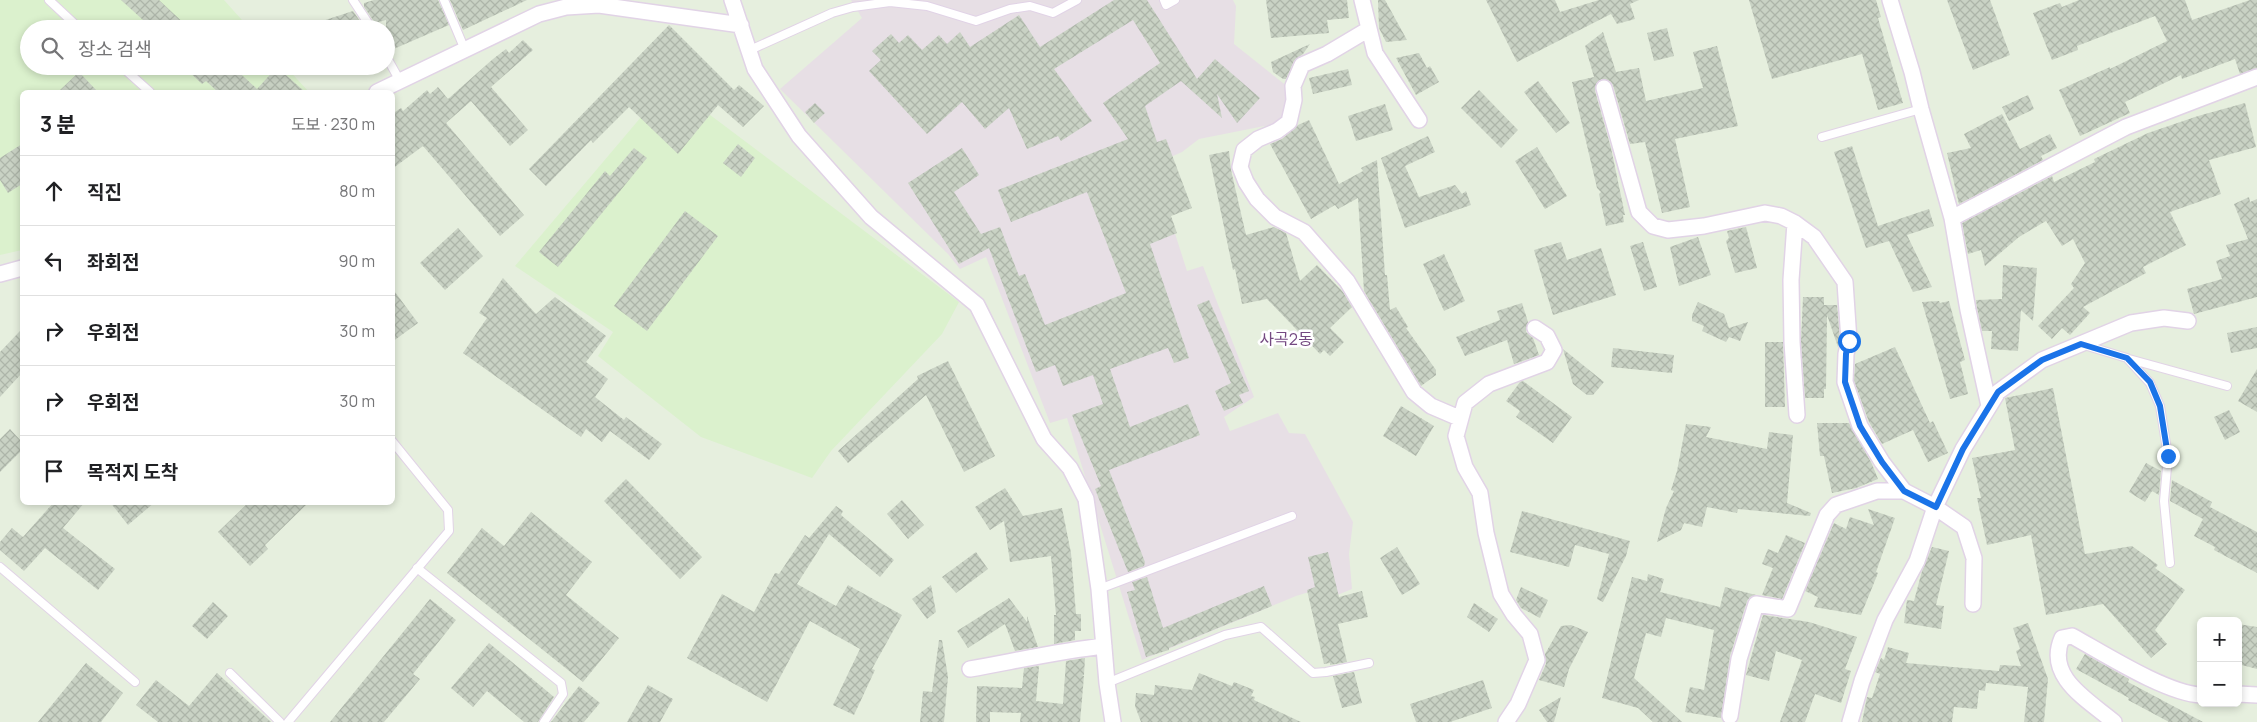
<!DOCTYPE html>
<html lang="ko">
<head>
<meta charset="utf-8">
<style>
  body { margin:0; font-family:Manrope,"Noto Sans KR",sans-serif; background:#f6f6f6; color:#202124 }
  .controls { position:absolute; right:15px; bottom:15px; display:grid; overflow:hidden; border-radius:8px; box-shadow:0 2px 8px #0003 }
  .controls button { width:45px; height:45px; display:grid; place-items:center; padding:0; border:0; border-bottom:1px solid #e0e0e0; background:#fff; color:#202124; font:25px sans-serif }
  .stop { position:absolute; width:15px; height:15px; margin:-11px; border:4px solid #1a73e8; border-radius:50%; background:#fff }
  .stop.end { background:#1a73e8; border-color:#fff; box-shadow:0 1px 5px #0008 }
  .list { margin:0; padding:0; list-style:none }
  h2 { display:flex; justify-content:space-between; align-items:center; height:65px; margin:0; padding:0 20px; font-size:21px }
  h2 small { font-size:16px; font-weight:400; color:#757577 }
  .list li { display:grid; grid-template-columns:32px 1fr auto; gap:15px; align-items:center; box-sizing:border-box; height:70px; padding:0 20px; border-top:1px solid #e0e0e0 }
  .list b { display:block; font-size:19px; white-space:nowrap }
  .list em { font-size:16px; font-style:normal; color:#757577 }
  .icon { flex:none; width:28px; height:28px; fill:none; stroke:currentColor; stroke-width:2; stroke-linecap:round; stroke-linejoin:round }
  .map { position:relative; flex:none; width:2257px; height:722px; overflow:hidden }
  .search { position:absolute; background:#fff; box-shadow:0 2px 8px #0003; left:20px; top:20px; width:375px; height:55px; display:flex; align-items:center; gap:12px; box-sizing:border-box; padding:0 18px; border-radius:28px; color:#757577; font-size:19px }
  .panel { position:absolute; background:#fff; box-shadow:0 2px 8px #0003; left:20px; top:90px; width:375px; height:415px; border-radius:8px }
  .map>svg:first-child { display:block }
  .industrial { fill:#e7dfe5 }
  .education { fill:#dbf1cd }
  .building { fill:url(#building-cross-hatch) }
  .lines { fill:none; stroke-linecap:round; stroke-linejoin:round }
  .lane-casing { stroke:#e1d3e6; stroke-width:10 }
  .street-casing { stroke:#e1d3e6; stroke-width:18 }
  .lane { stroke:#fff; stroke-width:8 }
  .street { stroke:#fff; stroke-width:15 }
  .route { stroke:#1a73e8; stroke-width:6 }
  .labels { text-anchor:middle; dominant-baseline:central; stroke-width:5; stroke-linejoin:round; paint-order:stroke }
  .quarter-label { font-size:16px; fill:#744981; stroke:#fff }
</style>
</head>
<body>
<div class="map">
<svg width="2257" height="722" viewBox="0 0 2257 722">
  <defs>
    <pattern id="building-cross-hatch" width="8" height="8" patternUnits="userSpaceOnUse" patternTransform="scale(1.25)"><rect width="8" height="8" fill="#c9d2c4"/><path d="M0 0l8 8M0 8l8-8" fill="none" stroke="#adb5a9"/></pattern>
  </defs>
  <rect width="100%" height="100%" fill="#e6efde"/>
  <path class="industrial" d="M851,0h382l3,6 -2,38 54,43 -1,21 -8,15 -80,16 -17,13 -29,13 34,106 16,-5 51,131 -30,20 6,14 48,-18 11,20 16,1 48,88 -4,32 3,35 -27,11 -3,-12 -26,8 -154,64 -75,-242 -17,5 -64,-166 -26,12 -12,-15 -168,-165 82,-71z"/>
  <path class="education" d="M0,0h224l26,29h-221v37h256l24,26h-287v158l-22,5z
    M669,84l290,218 -17,32 -111,117 -19,27 -111,-41 -103,-81 15,-24 -98,-66z"/>
  <path class="building" d="M121,0h38l31,29h-37z
    M374,0h64l11,25 -60,26 -3,-1v-30l-11,3 -11,-16v-4z
    M450,0h77l-64,30z
    M1114,0h33l50,79 18,-20 45,39 -23,25 -20,-29 5,24 -41,-37 -36,25 12,36 9,-3 26,69 -21,8 6,17 -27,11 39,114 -15,5 -6,-15 -58,21 20,58 58,-23 12,31 -91,35 36,92 -1,4 -16,6 -33,-83 6,-3 -29,-71 31,-11 -10,-29 -30,11 -8,-21 -19,7 -47,-124 -30,16 -51,-81 54,-35 17,27 -25,17 27,42 19,-7 19,49 6,-2 20,51 81,-32 -39,-101 -76,30 -13,-32 130,-51 -25,-36 57,-40 -27,-43 -79,49 38,52 -31,20 -3,-5 -31,13 -18,-41 -24,21 -23,-27 -35,32 -58,-63 12,-11 -9,-9 19,-17 8,9 9,-8 14,15 17,-15 8,9 13,-12 10,15 49,-32 21,32z
    M1266,0h81l2,18 -22,2 2,13 -58,5z
    M1378,0h7l22,40 -21,2 -7,-14z
    M1486,0h69l5,12 39,-12h40l-9,4 5,15 -18,5 -6,-10 -94,48z
    M1749,0h127l5,17 -3,1 25,85 -25,7 -16,-56 -90,25z
    M1947,0h43l20,55 -37,15z
    M2079,0h106l7,20 58,-20h7v68l-17,6 -5,-15 -53,20 -1,-4 -56,27 5,11 -50,23 -21,-46 51,-23v2l57,-28 -12,-25 -78,30 1,4 -26,10 -19,-47 27,-10 2,4z
    M353,11l11,16 -7,2h-50v-3z
    M669,25l65,65 5,-5 25,21 -21,21 -25,-22 -40,49 -49,-47 -36,36 -2,-3 -45,46 -17,-17z
    M1667,28l7,28 -20,5 -7,-28z
    M1603,32l13,40 23,-4 7,33 57,-13 -10,-36 24,-6 21,80 -63,13 15,68 -28,6 -17,-71 -15,2 -17,-59 -3,-4 -8,-2 -5,3 -2,9 16,57 14,67h-2l1,7 -18,4 -7,-32 2,-2 -4,-4 -25,-106 22,-5 -9,-31z
    M523,40l10,10 -42,37 37,43 -18,16 -39,-45 -25,22 78,92 -24,21 -77,-90 -31,23v-55l9,-6 2,3 24,-21 3,4 8,-7 10,12 45,-40 13,-10 3,4z
    M1310,44l-7,10 -9,7 -8,18h-3l-10,-7 -2,-10z
    M1419,53l8,15 3,-2 9,16 -23,13 -20,-37z
    M183,66h49l25,23 20,-22 28,25h-87l-12,-11 -4,3z
    M1348,69l4,16 -39,9 -4,-16z
    M79,72l19,20h-40z
    M1538,81l32,42 -14,10 -32,-41z
    M1479,90l39,40 -17,18 -40,-40z
    M2028,95l6,14 -25,12 -7,-14z
    M815,103l10,10 -11,10 -9,-11z
    M2245,103l11,44 -47,13 12,34 -51,18 16,33 -43,22 3,6 -63,34 7,6 -20,22 -8,-7 -10,11 -14,-13 36,-38 -3,-4 14,-21 -12,-24 -11,7 -16,-25 -27,16 -34,29 -4,-16 -13,4 -6,-31 90,-47 2,6 41,-20 -1,-3 54,-26 50,-17z
    M1385,104l8,26 -37,11 -8,-25z
    M2002,114l18,35 30,-15 7,14 -16,8 2,4 -84,44 -12,-51 24,-5 -7,-14z
    M1309,120l30,64 24,-13 -2,-3 16,-8 8,115h2l3,35 6,-3 12,20 -2,1 30,42v5l-15,11 -57,-95 -6,-93 -20,11 -3,-4 -24,14 -41,-75 12,-5 16,-14z
    M1428,136l7,16 -30,14 14,31 36,-12 7,9 4,-3 5,14 -66,23 -24,-70z
    M22,144v40l-14,9 -8,-13v-22z
    M738,144l17,14 -14,19 -18,-14z
    M1852,146l26,80 51,-17 5,17 -27,9 25,52 -19,5 -24,-51 -23,7 -32,-96z
    M1537,147l30,49 -22,13 -30,-48z
    M634,148l13,10 -89,109 -19,-15 66,-81 5,5z
    M1229,151l2,19 15,65 28,-8 12,6 14,48 17,-16 26,27 9,15 -22,21 14,14 -14,14 -6,-6 -4,4 -53,-55 -25,5 -7,-35 -2,1 -24,-115z
    M2249,197l1,5 7,-3v98l-63,17 -7,-25 35,-10 -6,-18 14,-5 -4,-11 22,-6 -14,-35z
    M685,211l33,25 -71,95 -33,-25z
    M1746,227l11,41 -22,5 -9,-32 3,-3 -2,-7z
    M458,228l25,28 -38,34 -25,-27z
    M1698,237l13,38 -32,11 -9,-39z
    M1561,242l6,18 34,-12 15,47 -63,20 -19,-65z
    M1643,242l14,45 -13,4 -14,-45z
    M1444,254l21,47 -21,10 -21,-47z
    M2003,265l34,3 -4,53 -12,-11 -3,41 -27,-2 1,-18h-10l-5,-23 -1,-8 26,-1z
    M503,278l33,36 19,-17 51,39 -20,26 22,17 -13,18 29,23 2,-3 36,27 -13,16 -39,-29 -8,11 -16,-13 -5,8 -118,-84 24,-35 -8,-5z
    M392,288l26,35 -26,19z
    M1803,297h21v8h13l3,35 -2,7 -11,-32 -1,74h-2v9h-19l-4,-56z
    M1209,300l40,91 -10,4 4,8 -19,8 -9,-20 16,-8 -34,-78z
    M1939,301l1,2 9,-2 16,59 -5,2 8,32 -18,5 -28,-97z
    M1698,302l26,12 5,14 19,-6 -8,19 -11,-4 -3,5 -24,-11 2,-5 -12,-5v-6z
    M1522,303l6,19 -2,10 7,6 6,17 -25,9 -7,-24 -42,16 -9,-19 44,-17 -3,-9z
    M2257,327v21l-26,5 -4,-20z
    M22,329v44l-22,24v-45z
    M1765,342h18l2,65h-20z
    M1895,347l35,76 3,-2 15,32 -20,9 -15,-32 -31,14 -13,-22 -15,-41 1,-17z
    M1613,348l61,7 -2,18 -61,-6z
    M1563,349l41,33 -11,13h-6l-14,-11z
    M948,361l47,95 -31,16 -38,-77 -78,68 -10,-12 80,-72 -1,-3z
    M2257,369v43l-19,-11z
    M1523,381l49,36 -19,26 -37,-26 4,-6 -14,-10 14,-19z
    M2053,388l32,166 47,-8 26,19 -3,3 30,22 -30,40 12,14 -16,14 -48,-54 -57,11 -15,-80 -44,10 -10,-47h4l-9,-40 43,-8 -10,-52z
    M1401,406l33,20 -18,30 -33,-20z
    M2229,410l11,22 -15,8 -11,-23z
    M1817,423h32l23,41 6,15 -22,9 -24,5 -8,-37h-4z
    M1686,424l25,3 -5,10 61,12 2,-17 24,3 -6,68 24,10 -1,3 -72,-7 -1,4 -30,-6 -5,20 -18,-4 -3,7 -24,12 9,-34 8,-17 -3,-1 6,-19z
    M10,429l12,13v8l-22,22v-33z
    M2146,463l15,8 -2,24 -7,-4 -7,11 -16,-10z
    M626,479l76,78 -22,22 -76,-78z
    M2172,480l40,22 -2,5 47,25v41l-43,-23 1,-3 -21,-11 9,-17 -33,-18z
    M1005,488l18,28 39,-8 9,45 5,61h5v17h-6v9l-21,4v-29h2l-5,-59 -41,6 -6,-41 -14,9 -15,-23z
    M902,500l22,25 -16,14 -21,-25z
    M54,502h31l-22,26 52,41 -17,21 -53,-42 -21,23 -24,-21v-8l12,-14 11,9z
    M110,502h45l-27,23z
    M249,502h60l-44,43 3,4 -18,17 -32,-34z
    M836,506l7,5 -2,4 53,45 -14,17 -51,-43 -32,50 39,22 12,-21 54,30 -30,54 3,1 -21,45 -21,-10 27,-56 -50,-28 -43,81 -80,-44 35,-64 32,18 21,-39 4,1 26,-39 4,3z
    M1868,509l27,9 -19,54 2,1 -17,42 -47,-8 4,-10 -13,-6 29,-68 12,6 4,-12 24,8z
    M1522,511l108,30 -4,15 -23,46 -6,-3 12,-45 -34,-9 -6,22 -59,-15z
    M531,512l61,50 -26,33 53,43 -36,44 -136,-109 35,-45 22,18z
    M1786,535l19,8 -23,56 -20,-4 11,-27 -11,-4 6,-15 10,4z
    M1397,547l23,37 -18,11 -22,-37z
    M1932,547l17,4 -13,54 8,1 -3,23 -37,-6 3,-23 7,1 8,-30z
    M976,552l12,17 -32,24 -14,-16z
    M1328,552l11,45 23,-6 6,26 -30,7 9,38 -17,3v-2l-6,1 -17,-74 8,-3 -7,-30z
    M1648,574l16,5 -4,13 60,15 5,-20 31,8 -6,2 -3,4 -17,55 -9,62 -36,-6 5,-25 14,3 10,-60 -48,-12 -5,19 -15,-4 -12,45 48,44h-29l-15,-14 -36,-10 30,-121 15,4z
    M1147,577l16,51 101,-42 8,20 -103,42v2l-23,7 -19,-65 8,-2 -3,-8z
    M931,585l5,27 -9,7 -15,-20z
    M1521,587l27,13 -8,18 -19,-10 -5,-8z
    M1009,598l18,24v-6l11,31 -23,4 -10,-27 -37,24 -11,-17z
    M430,599l26,21 -43,54 7,5 -36,43h-54z
    M213,602l15,14 -21,23 -15,-13z
    M1474,603l24,16 -9,13 -22,-15z
    M1763,615l46,7 48,15 -12,32 6,2 -10,32 -26,-9 -10,28h-25l22,-62 -26,-9 -7,30 -23,-6z
    M2028,623l20,56 -4,43h-20l4,-35 -42,-4 -1,8 -6,-1 -2,19 -23,-2 -2,15h-90l5,-25 5,1 8,-24 -5,-2 6,-14 3,2 4,-13 21,6 -3,10 93,8 1,-6 21,1 -5,-15 4,-2 -7,-21z
    M2238,624l19,3v42l-19,-5z
    M1571,625l17,7 -19,37 -5,18 -25,-7 7,-16 -1,-10 16,-28z
    M939,640h3l6,37 -4,45h-24l3,-31 9,1z
    M489,643l65,54 -16,25h-14l-37,-31 -14,16 -22,-19z
    M2085,654l44,25 -1,3 75,40h-34l-41,-22 1,-2 -53,-29z
    M1085,658l-1,17 -2,1h2l-4,46h-60l1,-9 -31,-1v10h-14l1,-36 45,2 2,-20 15,-2 -3,35 27,3 3,-43z
    M86,663l37,30 -22,29h-63z
    M1354,672l8,31 -20,5 -9,-32z
    M217,673l54,49h-113l-22,-17 20,-25 33,26z
    M1199,673l33,13 2,-4 20,8 -3,6 4,1 -1,3 47,22h-160l-6,-16 1,-13 18,2 1,-10 37,5z
    M1483,680l9,28 -42,14h-34l-6,-18z
    M648,685l25,14 -13,23h-33z
    M579,686l21,17 -16,19h-33z
    M1561,697l-7,25h-7l-8,-12z"/>
  <g class="lines">
    <g class="lane-casing">
      <path id="lane" d="M49,0l31,29
        M353,0l19,29
        M444,0l21,50
        M1164,0l2,5 9,-5
        M750,50l82,-37 21,-6 37,-5 37,4 49,15 34,-12 20,-3 23,7 24,-13
        M386,56l14,25
        M121,66l29,26
        M1822,137l99,-28
        M2084,345l43,13 23,25 10,23 8,50 -4,45 6,62
        M2129,359l98,27
        M0,567l135,115
        M417,568l144,115 2,11 -19,28
        M1099,589l193,-73
        M230,673l50,49
        M1107,683l118,-48 36,-8 52,46 13,-1 43,-9
        M288,722l161,-191 -1,-21 -56,-69"/>
    </g>
    <g class="street-casing">
      <path id="street" d="M732,0l23,69 44,67 72,81 106,88 67,134 26,29 16,31 13,90 8,94 6,39
        M1362,0l13,53 44,67
        M1890,0l22,72 9,37 31,109 16,92 21,96
        M1369,29l-42,25 -25,11 -9,21 1,14 -5,22 -12,9 -19,8 -14,11 -4,17 6,15 11,17 18,18 29,15 43,49 67,111 17,14 28,12
        M1604,88l35,124 14,14 15,4 36,-4 61,-13 16,3 14,7 19,14 31,45 4,59 -3,13 -1,28 15,44 22,36 22,29
        M377,92l162,-78 27,-7 33,-2 142,20
        M1952,218l174,-91 131,-50
        M1795,223l-4,57 1,62 5,73
        M0,274l22,-6
        M970,669c45,-8 89,-18 134,-23
        M2238,694l19,1
        M1730,716l9,-57 17,-55 32,5 39,-94 9,-10 41,-14h27l31,16 29,20 10,31 -1,46
        M1506,722l12,-18 19,-44 -7,-26 -16,-19 -13,-21 -15,-61 -6,-40 -15,-26 -9,-31 9,-33 24,-19 58,-22 7,-12 -7,-14 -12,-8
        M1850,722l12,-41 23,-61 32,-59 18,-54 28,-58 35,-57 44,-32 89,-37 33,-5 24,3
        M2114,722c-26,-22 -69,-45 -52,-84l10,-2c31,17 95,58 129,59"/>
    </g>
    <use href="#lane" class="lane"/>
    <use href="#street" class="street"/>
  </g>
  <g class="lines">
    <path class="route" d="M1849,341l-3,13 -1,28 15,44 22,36 22,29 32,16 27,-58 35,-57 44,-32 39,-16 46,14 23,24 10,24 8,50"/>
  </g>
  <g class="labels">
    <g class="quarter-label">
      <text x="1286" y="339">사곡2동</text>
    </g>
  </g>
</svg>
<div class="controls">
<button>+</button>
<button>−</button>
</div>
<div class="stop" style="left:1849px;top:341px"></div>
<div class="stop end" style="left:2168px;top:456px"></div>
<div class="search"><svg class="icon" aria-label="search" viewBox="0 0 24 24"><circle cx="10" cy="10" r="6"/><path d="M15 15l6 6"/></svg>장소 검색</div>
<section class="panel">
<h2>3 분<small>도보 · 230 m</small></h2>
<ul class="list">
<li><svg class="icon" aria-label="ahead" viewBox="0 0 24 24"><path d="M12 20V5M6 11l6-6 6 6"/></svg><div><b>직진</b></div><em>80 m</em></li>
<li><svg class="icon" aria-label="left" viewBox="0 0 24 24"><path d="M17 20v-9H6M10 6l-5 5 5 5"/></svg><div><b>좌회전</b></div><em>90 m</em></li>
<li><svg class="icon" aria-label="right" viewBox="0 0 24 24"><path d="M7 20v-9h11M14 6l5 5-5 5"/></svg><div><b>우회전</b></div><em>30 m</em></li>
<li><svg class="icon" aria-label="right" viewBox="0 0 24 24"><path d="M7 20v-9h11M14 6l5 5-5 5"/></svg><div><b>우회전</b></div><em>30 m</em></li>
<li><svg class="icon" aria-label="arrive" viewBox="0 0 24 24"><path d="M6 21V4h12l-3 4 3 4H6"/></svg><div><b>목적지 도착</b></div></li>
</ul>
</section>
</div>
</body>
</html>
